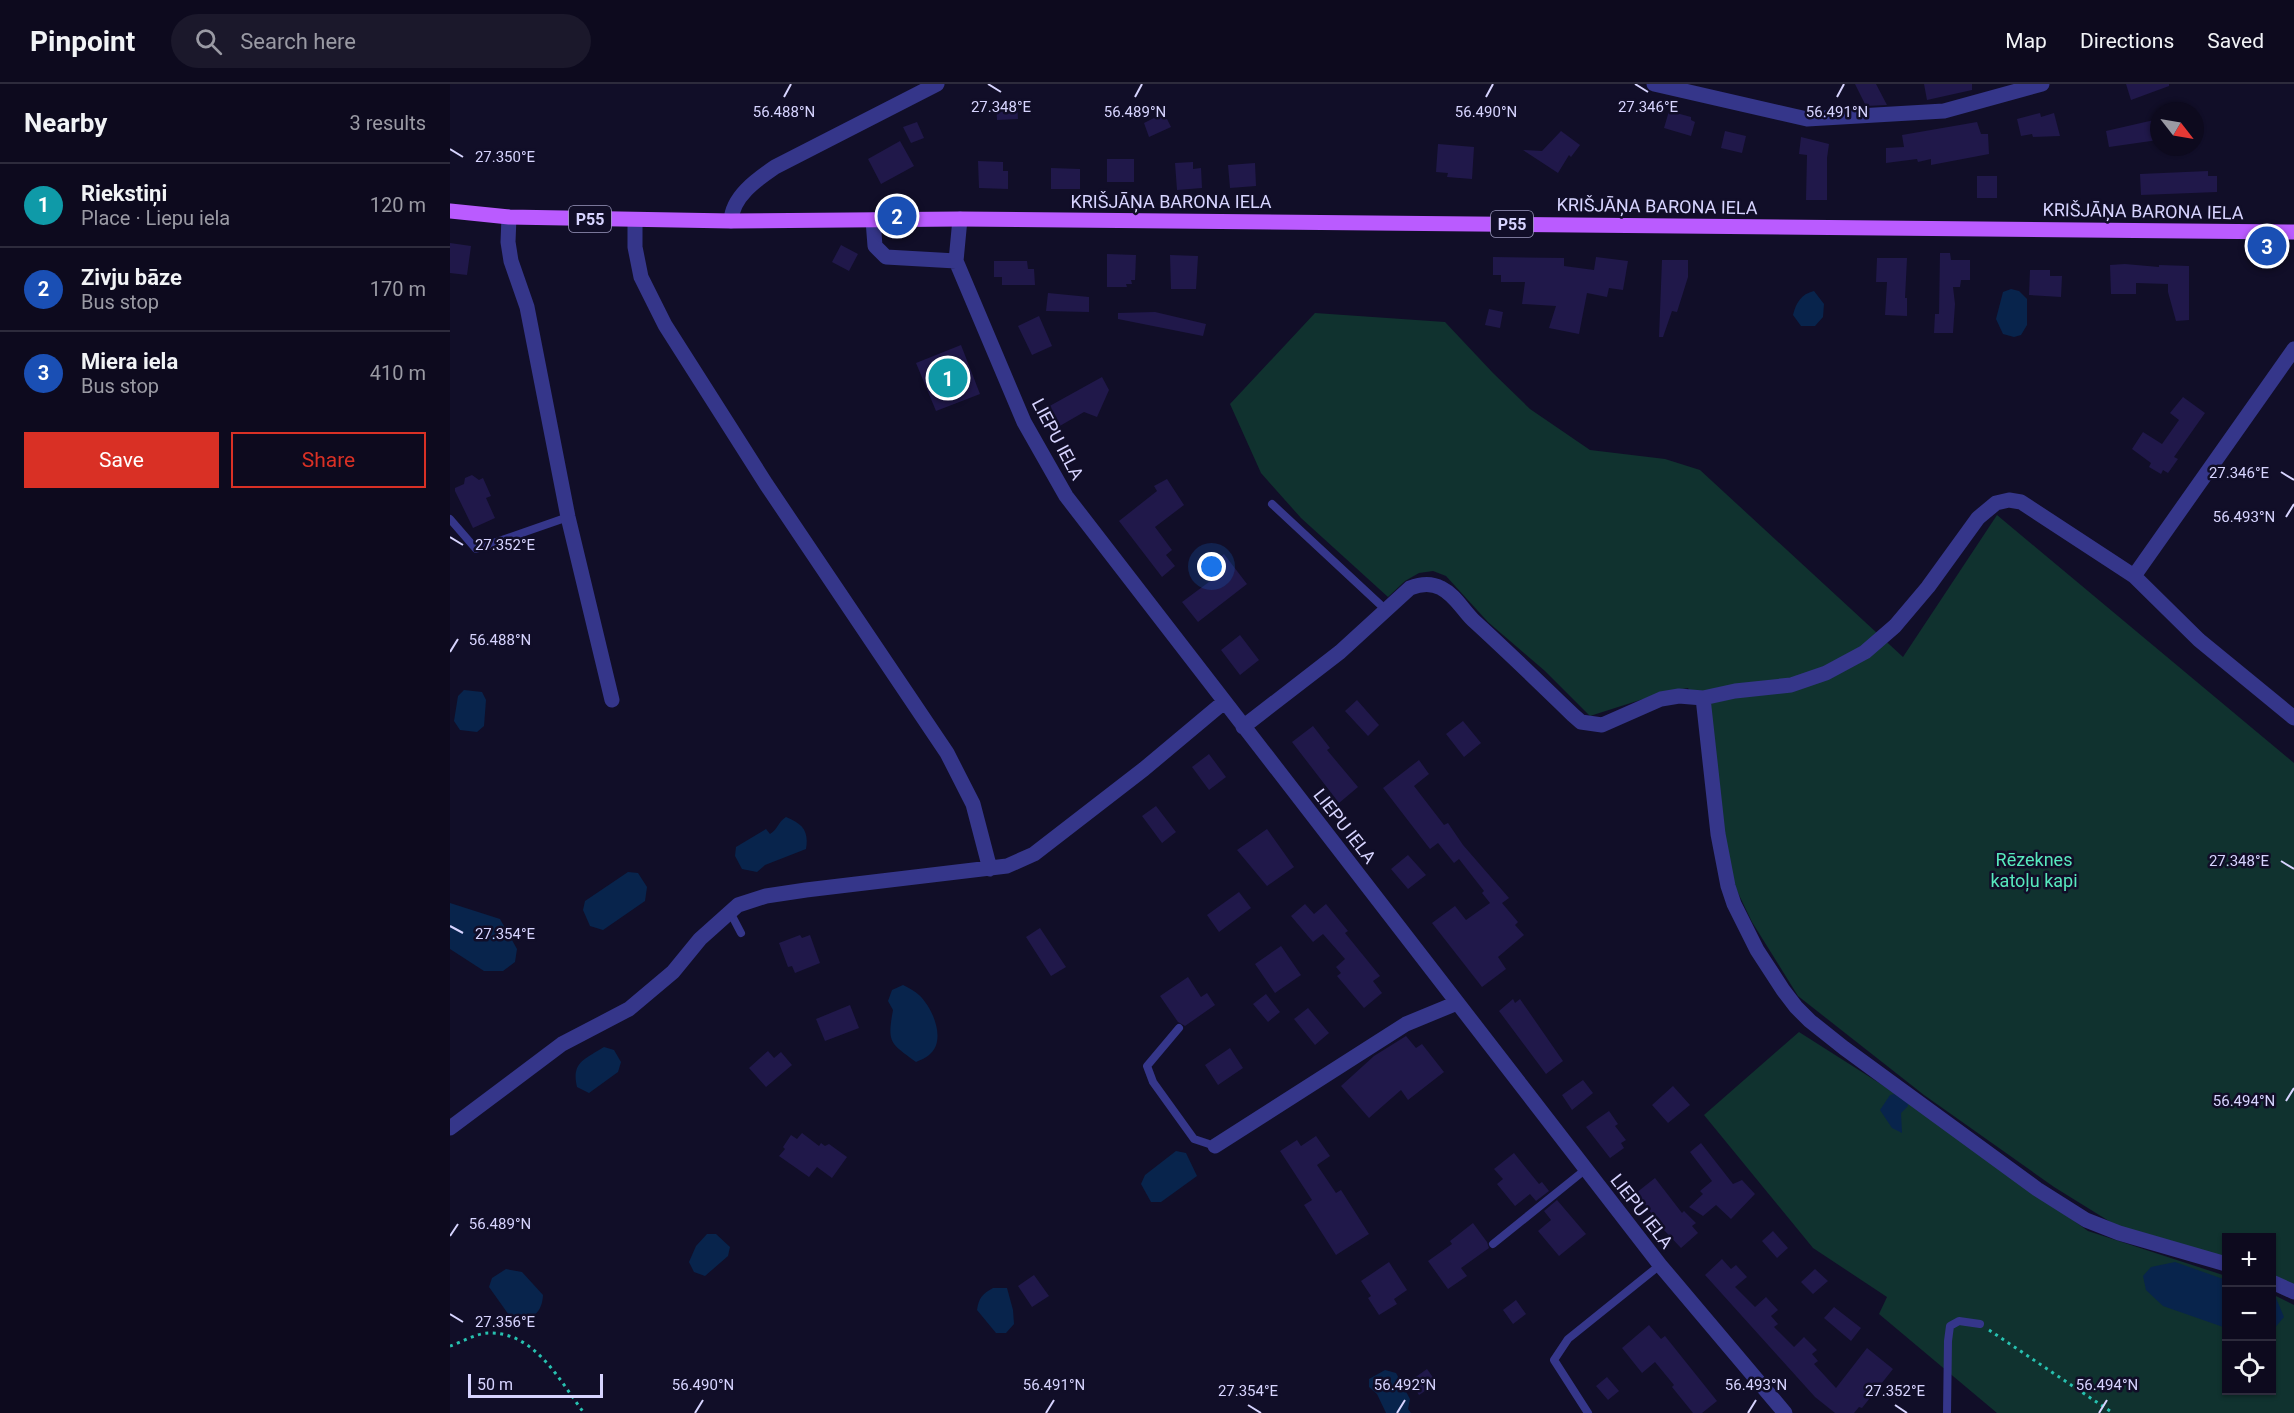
<!DOCTYPE html>
<html lang="en">
<head>
<meta charset="utf-8">
<style>
  body { margin:0; font-family:Roboto,sans-serif; background:#1b182b; color:#f1f3f6 }
  .controls { position:absolute; right:18px; bottom:18px; display:grid; overflow:hidden; border-radius:0px; box-shadow:0 2px 4px #0004 }
  .controls button { width:54px; height:54px; display:grid; place-items:center; padding:0; border:0; border-bottom:2px solid #2d2b3c; background:#0d0a1e; color:#f1f3f6; font:30px sans-serif }
  .compass { position:absolute; left:1700px; top:18px; width:54px; height:54px; border-radius:50%; background:#0d0a1e; box-shadow:0 2px 4px #0004; rotate:121deg }
  .scale { position:absolute; left:18px; bottom:15px; width:135px; box-sizing:border-box; padding-left:6px; border:3px solid #d7d4ff; border-top:0; font-size:16px; line-height:21px; white-space:nowrap; color:#d7d4ff; -webkit-text-stroke:4px #110e28; paint-order:stroke }
  .you { position:absolute; left:762px; top:483px; width:21px; height:21px; margin:-15px; border:4px solid #fff; border-radius:50%; background:#1a73e8; box-shadow:0 0 0 9px #1a73e833 }
  .badge { display:grid; place-items:center; width:39px; height:39px; border-radius:50%; background:#d93025; color:#fff; font-size:20px; font-weight:700 }
  .pin { position:absolute; translate:-50% -50%; border:3px solid #fff; box-shadow:0 2px 6px #0006 }
  .list { margin:0; padding:0; list-style:none }
  h2 { display:flex; justify-content:space-between; align-items:center; height:78px; margin:0; padding:0 24px; font-size:26px }
  h2 small { font-size:20px; font-weight:400; color:#9a9aa4 }
  .list li { display:grid; grid-template-columns:39px 1fr auto; gap:18px; align-items:center; box-sizing:border-box; height:84px; padding:0 24px; border-top:2px solid #2d2b3c }
  .list b { display:block; font-size:22px; white-space:nowrap }
  .list p { margin:0; font-size:20px; white-space:nowrap; color:#9a9aa4 }
  .list em { font-size:20px; font-style:normal; color:#9a9aa4 }
  .actions { display:flex; gap:12px; padding:18px 24px }
  .actions a { flex:1; padding:14px 0; border:2px solid #d93025; border-radius:0px; text-align:center; font-size:21px; color:#d93025 }
  .actions .main { background:#d93025; color:#fff }
  .icon { flex:none; width:33px; height:33px; fill:none; stroke:currentColor; stroke-width:2; stroke-linecap:round; stroke-linejoin:round }
  .map { position:relative; flex:none; width:1844px; height:1329px; overflow:hidden }
  header { display:flex; align-items:center; gap:36px; box-sizing:border-box; height:84px; padding:0 30px; background:#0d0a1e; border-bottom:2px solid #2d2b3c }
  header strong { font-size:28px }
  nav { display:flex; gap:33px; margin-inline-start:auto; font-size:21px }
  .search { width:420px; height:54px; background:#1b182b; display:flex; align-items:center; gap:15px; box-sizing:border-box; padding:0 21px; border-radius:33px; color:#9a9aa4; font-size:22px }
  main { display:flex }
  aside { flex:1; background:#0d0a1e }
  .map>svg:first-child { display:block }
  .green { fill:#10322f }
  .water { fill:#08244c }
  .building { fill:#20184a }
  .lines { fill:none; stroke-linecap:round; stroke-linejoin:round }
  .path { stroke:#27c1b0; stroke-width:3; stroke-dasharray:3 4.5; stroke-linecap:butt }
  .lane { stroke:#35368a; stroke-width:8 }
  .street { stroke:#35368a; stroke-width:15 }
  .primary { stroke:#ba5bff; stroke-width:15 }
  .ticks { fill:none; stroke:#d7d4ff; stroke-width:2 }
  .labels { text-anchor:middle; dominant-baseline:central; stroke-width:5; stroke-linejoin:round; paint-order:stroke }
  .shield { fill:#110e28; stroke:#9c99be; stroke-width:1.5 }
  .shield-label { font-size:16px; font-weight:bold; fill:#d7d4ff }
  .street-label { font-size:18px; fill:#d7d4ff; stroke:#110e28 }
  .park-label { font-size:18px; fill:#57e8bd; stroke:#110e28 }
  .ticks-label { font-size:15px; text-anchor:middle; fill:#d7d4ff; stroke:#110e28; stroke-width:5; stroke-linejoin:round; paint-order:stroke }
</style>
</head>
<body>
<header>
<strong>Pinpoint</strong>
<div class="search"><svg class="icon" aria-label="search" viewBox="0 0 24 24"><circle cx="10" cy="10" r="6"/><path d="M15 15l6 6"/></svg>Search here</div>
<nav><a>Map</a><a>Directions</a><a>Saved</a></nav>
</header>
<main>
<aside>
<h2>Nearby<small>3 results</small></h2>
<ul class="list">
<li><span class="badge" style="background:#0f9aa8">1</span><div><b>Riekstiņi</b><p>Place · Liepu iela</p></div><em>120 m</em></li>
<li><span class="badge" style="background:#1a4fb4">2</span><div><b>Zivju bāze</b><p>Bus stop</p></div><em>170 m</em></li>
<li><span class="badge" style="background:#1a4fb4">3</span><div><b>Miera iela</b><p>Bus stop</p></div><em>410 m</em></li>
</ul>
<div class="actions"><a class="main">Save</a><a>Share</a></div>
</aside>
<div class="map">
<svg width="1844" height="1329" viewBox="0 0 1844 1329">
  <rect width="100%" height="100%" fill="#110e28"/>
  <path class="green" d="M865,229l130,9 48,51 37,36 60,41 75,9 35,11 203,187 94,-142 297,248v524l-22,-10v-39h-46v20l-101,-27 -71,-44 -130,-92 -126,-99 -46,-74 -23,-48 -19,-144 -22,-42 -26,5 -72,23 -45,-45 -57,-49 -42,-46 -13,-5 -14,2 -14,8 -17,16 -87,-79 -40,-45 -31,-69z
    M1349,948l107,68 182,131 138,45v114h46v-96l22,11v108h-297l-118,-99 8,-17 -74,-49 -109,-133z"/>
  <path class="water" d="M1561,205l8,2 8,8v26l-6,10 -7,2 -11,-3 -7,-15 7,-27z
    M1364,207l10,13 -1,13 -8,9h-14l-8,-11c3,-12 8,-21 21,-24z
    M14,606l18,2 4,8 -2,26 -7,6 -17,-2 -6,-9 4,-25z
    M336,733c17,7 23,14 20,32l-41,16 -8,7 -15,-3 -7,-13 1,-9 30,-18 4,5c8,-5 8,-12 16,-17z
    M178,788l10,1 9,14 -2,14 -42,29 -13,-4 -7,-16 2,-9z
    M0,819l50,16 17,30 -2,13 -12,9h-19l-34,-22z
    M453,901c6,3 12,6 16,10 14,13 28,46 10,60 -3,3 -9,5 -13,7 -26,-19 -29,-19 -23,-52l-5,-9 4,-11z
    M154,963l10,3 7,12 -3,10 -29,21 -12,-6c-6,-25 8,-28 27,-40z
    M1444,1010l14,9v3l-7,7 1,20 -10,-5 -12,-18 10,-15z
    M726,1067l10,2 11,23 -36,26h-10l-10,-18 4,-9z
    M257,1150h9l14,13 -2,9 -23,20 -11,-4 -5,-10 7,-16z
    M1725,1178l51,18v48l-63,-22 -17,-16 -3,-14 8,-9z
    M56,1185l16,3 21,23c-1,20 -13,26 -32,23l-22,-31 3,-9z
    M543,1204h14l6,22 1,14 -8,9h-10l-19,-23c2,-12 5,-16 16,-22z
    M1822,1212l4,2 8,19 -12,14z
    M935,1286l11,3 14,26 -2,10 3,4h-25l-9,-19 -8,-7v-8z"/>
  <path class="building" d="M1405,0h21l11,21 -21,1z
    M1474,0h48v6l-45,10z
    M1676,0h43v2l-38,14z
    M546,19h21l1,16 -21,1z
    M1219,27l22,6v3l4,2 -4,14 -27,-8z
    M714,29l7,14 -22,10 -5,-14z
    M1590,29l1,4 13,-4 6,23 -27,1 -1,-3 -11,2 -4,-17z
    M1704,36l4,20 -49,7 -3,-16z
    M467,38l7,16 -13,5 -8,-16z
    M1527,38l4,12h7l1,20 -58,11v-6l-13,3 -1,-3 -31,4v-15l18,-1 -2,-12z
    M1111,47l19,14 -9,12 -2,-2 -11,18 -35,-23 19,1z
    M1275,47l21,5 -4,17 -21,-5z
    M1351,53l28,7 -2,14v42h-21l1,-45 -8,-1z
    M450,57l14,25 -33,18 -13,-25z
    M988,60l36,3 -2,32 -25,-2 1,-4 -12,-1z
    M657,75h27v23h-27z
    M528,77l25,1v9h5v18l-29,-1z
    M743,78v7l8,-1 1,20 -25,2 -2,-27z
    M805,79l1,23 -26,2 -2,-23z
    M601,84l29,1v20h-29z
    M1758,87v5h9v16l-76,3 -1,-21z
    M1527,92h20v22h-20z
    M0,159l21,3 -4,29 -17,-2z
    M391,161l17,9 -9,17 -17,-9z
    M1490,169h10l1,7h19v20h-9l-1,7h-7l2,17 -2,29h-19l1,-19h4z
    M657,170l29,1 -1,25h-4l1,4h-6l1,3h-20z
    M720,171l28,1 -2,33h-25z
    M1043,173l71,1v8l30,4 2,-13 32,4 -5,29 -14,-2 -2,9 -20,-4 -8,41 -30,-6 7,-22 -34,-2 3,-22h-24v-7h-8z
    M1427,174h30l-2,40h2v18l-22,-1 2,-33h-11z
    M1212,176h26v17l-11,35 -5,-1 -9,26h-4z
    M544,177h33l1,8h6l1,16h-33v-8h-8z
    M1675,180l34,3v-2l30,1v54l-13,1 -8,-29v-8l-32,-1v11h-25l-1,-29z
    M1580,186h20v6h12l-1,21 -32,-2z
    M598,209l41,4v15l-43,-1z
    M1039,225l14,3 -3,16 -15,-3z
    M705,228l51,12 -3,12 -85,-17v-6z
    M589,232l13,30 -20,9 -14,-29z
    M511,261l19,49 -44,17 -20,-48z
    M652,293l7,13 -12,27 -13,-5 -26,15 -12,-19z
    M1733,313l22,16 -31,44 4,2 -10,14 -5,-3 -2,4 -12,-7 2,-4 -19,-14 11,-17 19,12 17,-24 -9,-7z
    M22,391l7,5 4,-2 8,18 -5,2 9,20 -22,10 -18,-37v-3l9,-4 1,-6z
    M717,395l17,26 -29,22 17,23 -6,5 9,11 -13,11 -43,-56 38,-30 -3,-5z
    M774,470l23,30 -49,38 -16,-20 35,-26 -7,-10z
    M790,551l19,25 -19,15 -19,-25z
    M907,616l22,25 -11,11 -23,-25z
    M1013,637l18,22 -17,14 -18,-23z
    M863,642l17,22 -3,2 31,37 -19,16 -47,-61z
    M759,670l17,23 -17,13 -17,-23z
    M969,676l10,14 -15,12 30,39 4,-2 15,22 46,53 -7,5 16,19 -3,3 9,10 -26,22 8,12 -24,18 -50,-64 23,-17 11,14 24,-17 -8,-10 2,-2 -25,-32 -5,4 -16,-20 -8,6 -47,-61z
    M706,722l20,26 -14,11 -20,-27z
    M817,745l27,38 -27,19 -30,-36z
    M958,771l18,20 -18,14 -17,-20z
    M789,808l12,16 -32,24 -12,-17z
    M855,820l9,10 12,-10 22,27 -3,2 35,43 -7,5 9,12 -18,15 -27,-32 4,-3 -5,-6 9,-8 -22,-25 -10,8 -22,-26z
    M590,844l26,39 -15,9 -25,-39z
    M350,851l2,3 8,-3 10,28 -25,10 -3,-7 -4,1 -9,-24z
    M831,862l20,29 -26,18 -20,-29z
    M738,893l13,20 6,-4 8,12 -30,21 -7,-4 -18,-26z
    M816,910l14,18 -12,10 -15,-18z
    M1063,915l2,4 5,-4 43,62 -17,13 -47,-63z
    M400,921l9,23 -34,13 -9,-22z
    M858,924l21,25 -14,12 -21,-26z
    M956,952l10,12 6,-4 22,28 -36,28 -7,-10 -32,28 -28,-32 33,-30z
    M780,964l13,20 -25,17 -13,-20z
    M318,967l6,7 7,-6 11,13 -26,22 -17,-19z
    M1133,996l10,13 -21,17 -10,-15z
    M1223,1002l17,19 -22,18 -16,-18z
    M1159,1027l9,13 -3,2 11,14 -5,3 3,5 -14,10 -24,-31z
    M352,1049l17,13 2,-3 4,3 4,-2 18,13 -15,21 -15,-11 -8,10 -30,-21 6,-7 -2,-2 8,-12 6,4z
    M866,1052l14,20 -13,9 19,28 5,-3 28,44 -33,21 -32,-50 8,-5 -32,-49 17,-11 4,6z
    M1251,1059l32,41 9,-4 13,14 -24,25 -15,-14 -13,11 -14,-9 14,-13 -3,-3 12,-10 -22,-29z
    M1064,1069l25,31 3,-2 7,9 -13,10 -6,-7 -15,12 -18,-22 6,-5 -9,-10z
    M1205,1094l27,35 2,-2 12,12 -4,3 6,7 -17,15 -17,-18 -28,-37z
    M1107,1116l29,34 -27,22 -21,-25 13,-11 -7,-9z
    M1023,1139l14,19 2,6 -28,20 6,8 -19,13 -20,-28 24,-17 -2,-3z
    M1323,1147l15,17 -11,10 -15,-17z
    M1272,1175l9,10 5,-4 11,12 -12,10 20,20 11,-10 12,13 -7,6 7,8 -4,3 20,20 10,-10 13,13 -5,4 6,7 -4,3 22,24 31,-40 26,21 -31,39 -3,-1 -5,6h-19l-20,-16 -110,-122z
    M939,1178l18,28 -13,9 3,5 -18,11 -11,-17 3,-2 -10,-15z
    M1365,1185l13,12 -15,13 -12,-12z
    M584,1191l15,21 -17,11 -14,-21z
    M1066,1216l10,14 -13,10 -10,-14z
    M1384,1223l27,21 -10,13 -27,-23z
    M1199,1241l12,14 4,-3 52,65 -15,12h-9l-21,-26 2,-2 -19,-23 -13,11 -20,-25z
    M977,1285l10,14 -18,12 -9,-14z
    M1157,1293l12,14 -11,9 -12,-14z"/>
  <g class="lines">
    <path class="path" d="M1539,1246l124,83
      M0,1262c12,-4 27,-13 39,-13 46,-1 71,48 95,80"/>
    <path class="lane" d="M822,420l114,106
      M0,435l26,30 92,-32
      M280,828l11,21
      M729,944l-32,38 6,16 41,57 21,7
      M1043,1160l93,-75
      M1138,1329l-34,-53 14,-21 92,-74
      M1497,1329l1,-72 2,-15 9,-5 21,3"/>
    <path class="street" d="M1204,0l153,35 137,-8 98,-27
      M59,133l-1,25 3,19 16,46 41,210 44,183
      M510,135l-4,42 68,161 42,74 594,769 125,148
      M185,136v27l6,30 24,48 101,159 181,269 26,51 17,65
      M423,136l2,26 11,11 70,4
      M281,137c1,-24 25,-41 44,-54l162,-83
      M1844,265l-160,227 65,64 95,78
      M1253,614l15,136 10,52 6,18 23,46 26,40 13,17 14,14 34,27 193,141 49,31 33,13 107,31
      M793,643l97,-75 70,-64c10,-4 20,-6 31,0 14,7 21,21 32,32 34,31 67,63 100,95l8,7 21,3 59,-26 18,-3 24,2 32,-7 56,-6 35,-12 39,-21 30,-26 33,-39 50,-69 18,-15 13,-3 12,2 113,74
      M0,1044l112,-84 67,-35 44,-37 27,-33 38,-34 28,-9 40,-6 201,-24 27,-12 110,-85 80,-67
      M765,1062l191,-122 51,-21
      M1822,1198l22,10"/>
    <path class="primary" d="M0,127l59,6 222,4 229,-2 1334,13"/>
  </g>
  <path class="ticks" d="M538,0l13,8M1185,0l13,8M334,13l7,-13M685,13l7,-13M1036,13l7,-13M1387,13l7,-13M0,65l13,8M1831,388l13,8M1836,433l8,-13M0,453l13,8M0,568l8,-13M1831,777l13,8M0,842l13,7M1836,1017l8,-13M0,1152l8,-12M0,1230l13,8M798,1321l13,8M1445,1321l12,8M245,1329l8,-13M596,1329l8,-13M947,1329l8,-13M1298,1329l8,-13M1649,1329l8,-13"/>
  <g class="labels">
    <g class="shield">
      <rect x="119" y="122" width="42" height="26" rx="4.5"/>
      <rect x="1041" y="127" width="42" height="26" rx="4.5"/>
    </g>
    <g class="shield-label">
      <text x="140" y="135">P55</text>
      <text x="1062" y="140">P55</text>
    </g>
    <g class="street-label">
      <text x="721" y="117">KRIŠJĀŅA BARONA IELA</text>
      <text transform="translate(1207 122) rotate(1)">KRIŠJĀŅA BARONA IELA</text>
      <text transform="translate(1693 127) rotate(1)">KRIŠJĀŅA BARONA IELA</text>
      <text transform="translate(608 355) rotate(62)">LIEPU IELA</text>
      <text transform="translate(895 742) rotate(52)">LIEPU IELA</text>
      <text transform="translate(1192 1127) rotate(52)">LIEPU IELA</text>
    </g>
    <g class="park-label">
      <text x="1584" y="775">Rēzeknes<tspan x="1584" dy="21">katoļu kapi</tspan></text>
    </g>
  </g>
  <g class="ticks-label">
    <text x="551" y="28">27.348°E</text>
    <text x="1198" y="28">27.346°E</text>
    <text x="334" y="33">56.488°N</text>
    <text x="685" y="33">56.489°N</text>
    <text x="1036" y="33">56.490°N</text>
    <text x="1387" y="33">56.491°N</text>
    <text x="55" y="78">27.350°E</text>
    <text x="1789" y="394">27.346°E</text>
    <text x="1794" y="438">56.493°N</text>
    <text x="55" y="466">27.352°E</text>
    <text x="50" y="561">56.488°N</text>
    <text x="1789" y="782">27.348°E</text>
    <text x="55" y="855">27.354°E</text>
    <text x="1794" y="1022">56.494°N</text>
    <text x="50" y="1145">56.489°N</text>
    <text x="55" y="1243">27.356°E</text>
    <text x="253" y="1306">56.490°N</text>
    <text x="604" y="1306">56.491°N</text>
    <text x="955" y="1306">56.492°N</text>
    <text x="1306" y="1306">56.493°N</text>
    <text x="1657" y="1306">56.494°N</text>
    <text x="798" y="1312">27.354°E</text>
    <text x="1445" y="1312">27.352°E</text>
  </g>
</svg>
<div class="controls">
<button>+</button>
<button>−</button>
<button><svg class="icon" aria-label="locate" viewBox="0 0 24 24"><circle cx="12" cy="12" r="6"/><path d="M12 2v4M12 18v4M2 12h4M18 12h4"/></svg></button>
</div>
<svg class="compass" viewBox="-18 -18 36 36"><path d="M0-13l5 13h-10z" fill="#e53935"/><path d="M0 13l5-13h-10z" fill="#9a9aa4"/></svg>
<div class="scale">50 m</div>
<div class="you"></div>
<div class="pin badge" style="left:498px;top:294px;background:#0f9aa8">1</div>
<div class="pin badge" style="left:447px;top:132px;background:#1a4fb4">2</div>
<div class="pin badge" style="left:1817px;top:162px;background:#1a4fb4">3</div>
</div>
</main>
</body>
</html>
